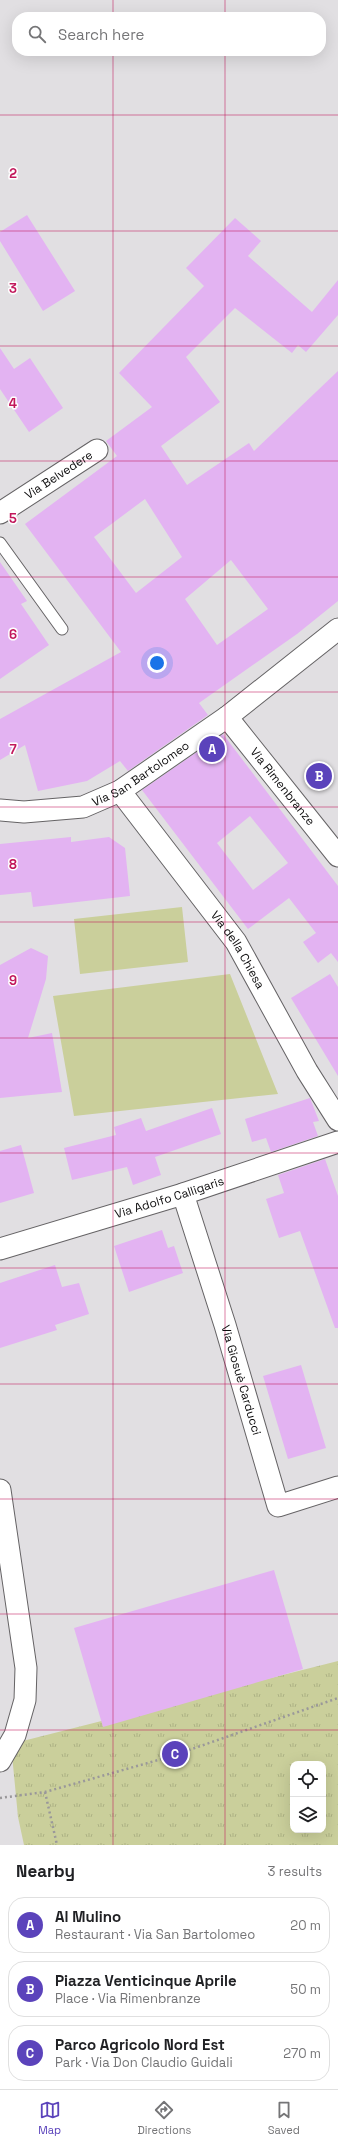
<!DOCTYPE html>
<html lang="en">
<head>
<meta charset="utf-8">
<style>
  body { margin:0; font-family:"Space Grotesk",sans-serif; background:#f2f2f2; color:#202124 }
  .controls { position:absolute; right:12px; bottom:12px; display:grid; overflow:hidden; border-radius:8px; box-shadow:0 4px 16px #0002 }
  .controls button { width:36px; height:36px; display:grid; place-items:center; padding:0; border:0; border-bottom:1px solid #e0e0e0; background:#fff; color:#202124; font:20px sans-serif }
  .you { position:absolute; left:157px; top:663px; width:14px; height:14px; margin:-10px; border:3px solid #fff; border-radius:50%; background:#1a73e8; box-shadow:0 0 0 6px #1a73e833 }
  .badge { display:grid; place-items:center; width:26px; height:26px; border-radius:50%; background:#5b43bb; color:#fff; font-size:13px; font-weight:700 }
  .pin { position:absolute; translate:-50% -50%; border:2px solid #fff; box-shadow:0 1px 4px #0006 }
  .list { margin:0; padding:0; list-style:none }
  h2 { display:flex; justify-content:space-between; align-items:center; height:52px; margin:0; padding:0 16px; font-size:17px }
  h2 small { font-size:13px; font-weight:400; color:#757577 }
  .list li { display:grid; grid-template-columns:26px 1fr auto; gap:12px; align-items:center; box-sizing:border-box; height:56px; margin:0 8px 8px; padding:0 8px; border:1px solid #e0e0e0; border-radius:16px }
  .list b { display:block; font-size:15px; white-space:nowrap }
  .list p { margin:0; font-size:13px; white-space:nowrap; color:#757577 }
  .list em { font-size:13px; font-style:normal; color:#757577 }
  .icon { flex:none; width:22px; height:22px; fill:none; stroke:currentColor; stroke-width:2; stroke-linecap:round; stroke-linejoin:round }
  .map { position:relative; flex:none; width:338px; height:1845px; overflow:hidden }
  .search { position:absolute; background:#fff; box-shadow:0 4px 16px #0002; left:12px; right:12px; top:12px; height:44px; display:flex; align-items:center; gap:10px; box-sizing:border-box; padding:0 14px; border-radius:16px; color:#757577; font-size:15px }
  .sheet { height:244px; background:#fff }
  nav { display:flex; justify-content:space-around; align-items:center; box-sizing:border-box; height:56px; border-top:1px solid #e0e0e0; background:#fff; font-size:11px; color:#757577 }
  nav a { display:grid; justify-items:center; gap:2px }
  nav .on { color:#5b43bb }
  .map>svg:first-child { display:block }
  .park { fill:url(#park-tufts); fill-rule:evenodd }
  .pitch { fill:#cacf9b }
  .building { fill:#e3b3f2; fill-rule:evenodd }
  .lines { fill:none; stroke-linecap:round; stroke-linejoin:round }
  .service-casing { stroke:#656365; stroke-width:13 }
  .minor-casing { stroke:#656365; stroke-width:23 }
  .path { stroke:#9a989a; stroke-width:2.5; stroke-dasharray:2 3; stroke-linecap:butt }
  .service { stroke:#fff; stroke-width:11 }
  .minor { stroke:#fff; stroke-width:21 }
  .grid { fill:none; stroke:#c2185b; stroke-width:1; stroke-opacity:0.55 }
  .labels { text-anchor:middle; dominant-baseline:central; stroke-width:3; stroke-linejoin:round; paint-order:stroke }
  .street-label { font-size:12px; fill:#0d0c0d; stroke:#fff }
  .grid-label { font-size:13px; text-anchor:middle; font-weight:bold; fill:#c2185b; stroke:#fff; stroke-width:3; stroke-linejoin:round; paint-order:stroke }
</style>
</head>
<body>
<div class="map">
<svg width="338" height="1845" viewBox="0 0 338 1845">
  <defs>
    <pattern id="park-tufts" width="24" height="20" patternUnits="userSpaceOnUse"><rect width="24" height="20" fill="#cacf9b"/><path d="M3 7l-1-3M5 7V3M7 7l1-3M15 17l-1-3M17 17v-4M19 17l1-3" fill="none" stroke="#acb184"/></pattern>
  </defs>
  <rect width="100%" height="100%" fill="#e1dfe2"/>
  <path class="park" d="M338,1661v184h-314l-6,-28 -7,-73zM293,1764h30v66h-30z"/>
  <path class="pitch" d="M182,907l6,55 -108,12 -6,-55z
    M230,974l48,120 -204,22 -21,-120z"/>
  <path class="building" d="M27,215l48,76 -32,20 -43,-70v-9z
    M235,218l26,23 -13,15 64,56 26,-32v35l-32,37 -8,-7 -6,8 -57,-45 -49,49 34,45 -59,44 26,39 62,-42 5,8 84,-80v230l-41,33 -98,69 9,12 -80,56 -8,-10 -33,20 -49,10 -13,-46 -25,15v-41l121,-67 -96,-128 92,-68 -11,-15 46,-34 -33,-34 85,-87 -18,-18zM145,499l37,58 -46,36 -42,-56zM231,560l37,49 -51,36 -32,-46z
    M0,348l14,21 16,-11 33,50 -34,24 -29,-43z
    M0,562l27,39 -6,3 28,41 -49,34z
    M223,734l115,152v76l-7,-9 -13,10 -15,-21 13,-9 -27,-35 -41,31 -106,-139zM250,816l38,47 -35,27 -36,-47z
    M71,837v5l38,-5 16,11 5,48 -97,11 -2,-15 -31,3v-51z
    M31,948l17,8 -2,23 -18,59 24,-5 10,59 -62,6v-133z
    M330,974l8,13v89l-47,-78z
    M310,1098l9,23 -6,1 5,14 -47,16 -5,-14 -14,4 -7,-23z
    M212,1108l9,26 -66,23 6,18 -28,10 -6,-18 -55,13 -8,-32 52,-13 -2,-8 27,-9 5,13z
    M21,1145l13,48 -34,10v-52z
    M325,1159l13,37v132h-3l-35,-97 -21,7 -13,-39 18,-6 -6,-18z
    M162,1230l6,18 6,-2 9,27 -54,19 -15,-46z
    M55,1265l7,22 17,-4 10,31 -34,11 2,5 -57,18v-65z
    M301,1365l25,83 -38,11 -25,-83z
    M274,1570l29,99 -200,58 -29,-99z"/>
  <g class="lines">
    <g class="service-casing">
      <path id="service" d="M0,543l62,86"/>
    </g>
    <g class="minor-casing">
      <g id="minor">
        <path id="s1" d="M0,513l97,-63"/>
        <path id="s2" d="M227,717l111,139"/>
        <path id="s3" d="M120,791l116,151 71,129 31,49"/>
        <path id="s4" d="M0,810l24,2 59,-5 37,-16 107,-74 111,-88"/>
        <path id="s5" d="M183,1194l42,131 53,181 60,-19"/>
        <path id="s6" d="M0,1249l183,-55 155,-52"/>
        <path d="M0,1490l26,178 -1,32 -10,35 -15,26"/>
      </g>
    </g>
    <path class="path" d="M45,1792l12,53
      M0,1798l45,-6 124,-35 169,-59"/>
    <use href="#service" class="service"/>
    <use href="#minor" class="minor"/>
  </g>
  <path class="grid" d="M113,0v17M225,0v17M113,51v1794M225,51v1794M0,115h338M0,231h338M0,346h338M0,461h338M0,577h338M0,692h338M0,807h338M0,922h338M0,1038h338M0,1153h338M0,1268h338M0,1384h338M0,1499h338M0,1614h338M0,1730h338"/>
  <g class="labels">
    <g class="street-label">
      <text stroke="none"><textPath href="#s1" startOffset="70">Via Belvedere</textPath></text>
      <text stroke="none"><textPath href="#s4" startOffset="150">Via San Bartolomeo</textPath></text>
      <text stroke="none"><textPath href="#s2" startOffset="89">Via Rimenbranze</textPath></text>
      <text stroke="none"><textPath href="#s3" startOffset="198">Via della Chiesa</textPath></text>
      <text stroke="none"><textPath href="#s6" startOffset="177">Via Adolfo Calligaris</textPath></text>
      <text stroke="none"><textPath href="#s5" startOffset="195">Via Giosuè Carducci</textPath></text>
    </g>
  </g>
  <g class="grid-label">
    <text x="13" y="178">2</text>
    <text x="13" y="293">3</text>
    <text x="13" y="408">4</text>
    <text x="13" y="523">5</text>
    <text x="13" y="639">6</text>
    <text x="13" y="754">7</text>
    <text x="13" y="869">8</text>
    <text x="13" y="985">9</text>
  </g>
</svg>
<div class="controls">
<button><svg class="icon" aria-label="locate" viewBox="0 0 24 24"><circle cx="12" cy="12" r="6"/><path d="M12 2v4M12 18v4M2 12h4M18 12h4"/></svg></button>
<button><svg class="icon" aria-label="layers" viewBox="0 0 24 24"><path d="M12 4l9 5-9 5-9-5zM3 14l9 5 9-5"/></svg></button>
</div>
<div class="you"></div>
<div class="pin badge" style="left:212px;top:749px">A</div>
<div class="pin badge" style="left:319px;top:776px">B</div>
<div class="pin badge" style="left:175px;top:1754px">C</div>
<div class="search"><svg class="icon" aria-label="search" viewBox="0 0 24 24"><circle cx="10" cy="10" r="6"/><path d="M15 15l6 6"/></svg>Search here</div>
</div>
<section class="sheet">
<h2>Nearby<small>3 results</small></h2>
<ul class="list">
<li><span class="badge">A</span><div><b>Al Mulino</b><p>Restaurant · Via San Bartolomeo</p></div><em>20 m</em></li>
<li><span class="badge">B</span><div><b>Piazza Venticinque Aprile</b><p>Place · Via Rimenbranze</p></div><em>50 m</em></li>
<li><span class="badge">C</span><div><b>Parco Agricolo Nord Est</b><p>Park · Via Don Claudio Guidali</p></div><em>270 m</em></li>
</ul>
</section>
<nav>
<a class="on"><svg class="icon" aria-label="map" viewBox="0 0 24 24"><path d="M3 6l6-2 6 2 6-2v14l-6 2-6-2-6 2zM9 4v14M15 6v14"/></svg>Map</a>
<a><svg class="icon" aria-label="directions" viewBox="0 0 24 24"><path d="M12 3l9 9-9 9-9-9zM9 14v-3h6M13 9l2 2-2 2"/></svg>Directions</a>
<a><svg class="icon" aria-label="saved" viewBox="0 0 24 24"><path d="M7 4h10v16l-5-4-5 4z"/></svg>Saved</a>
</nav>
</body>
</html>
